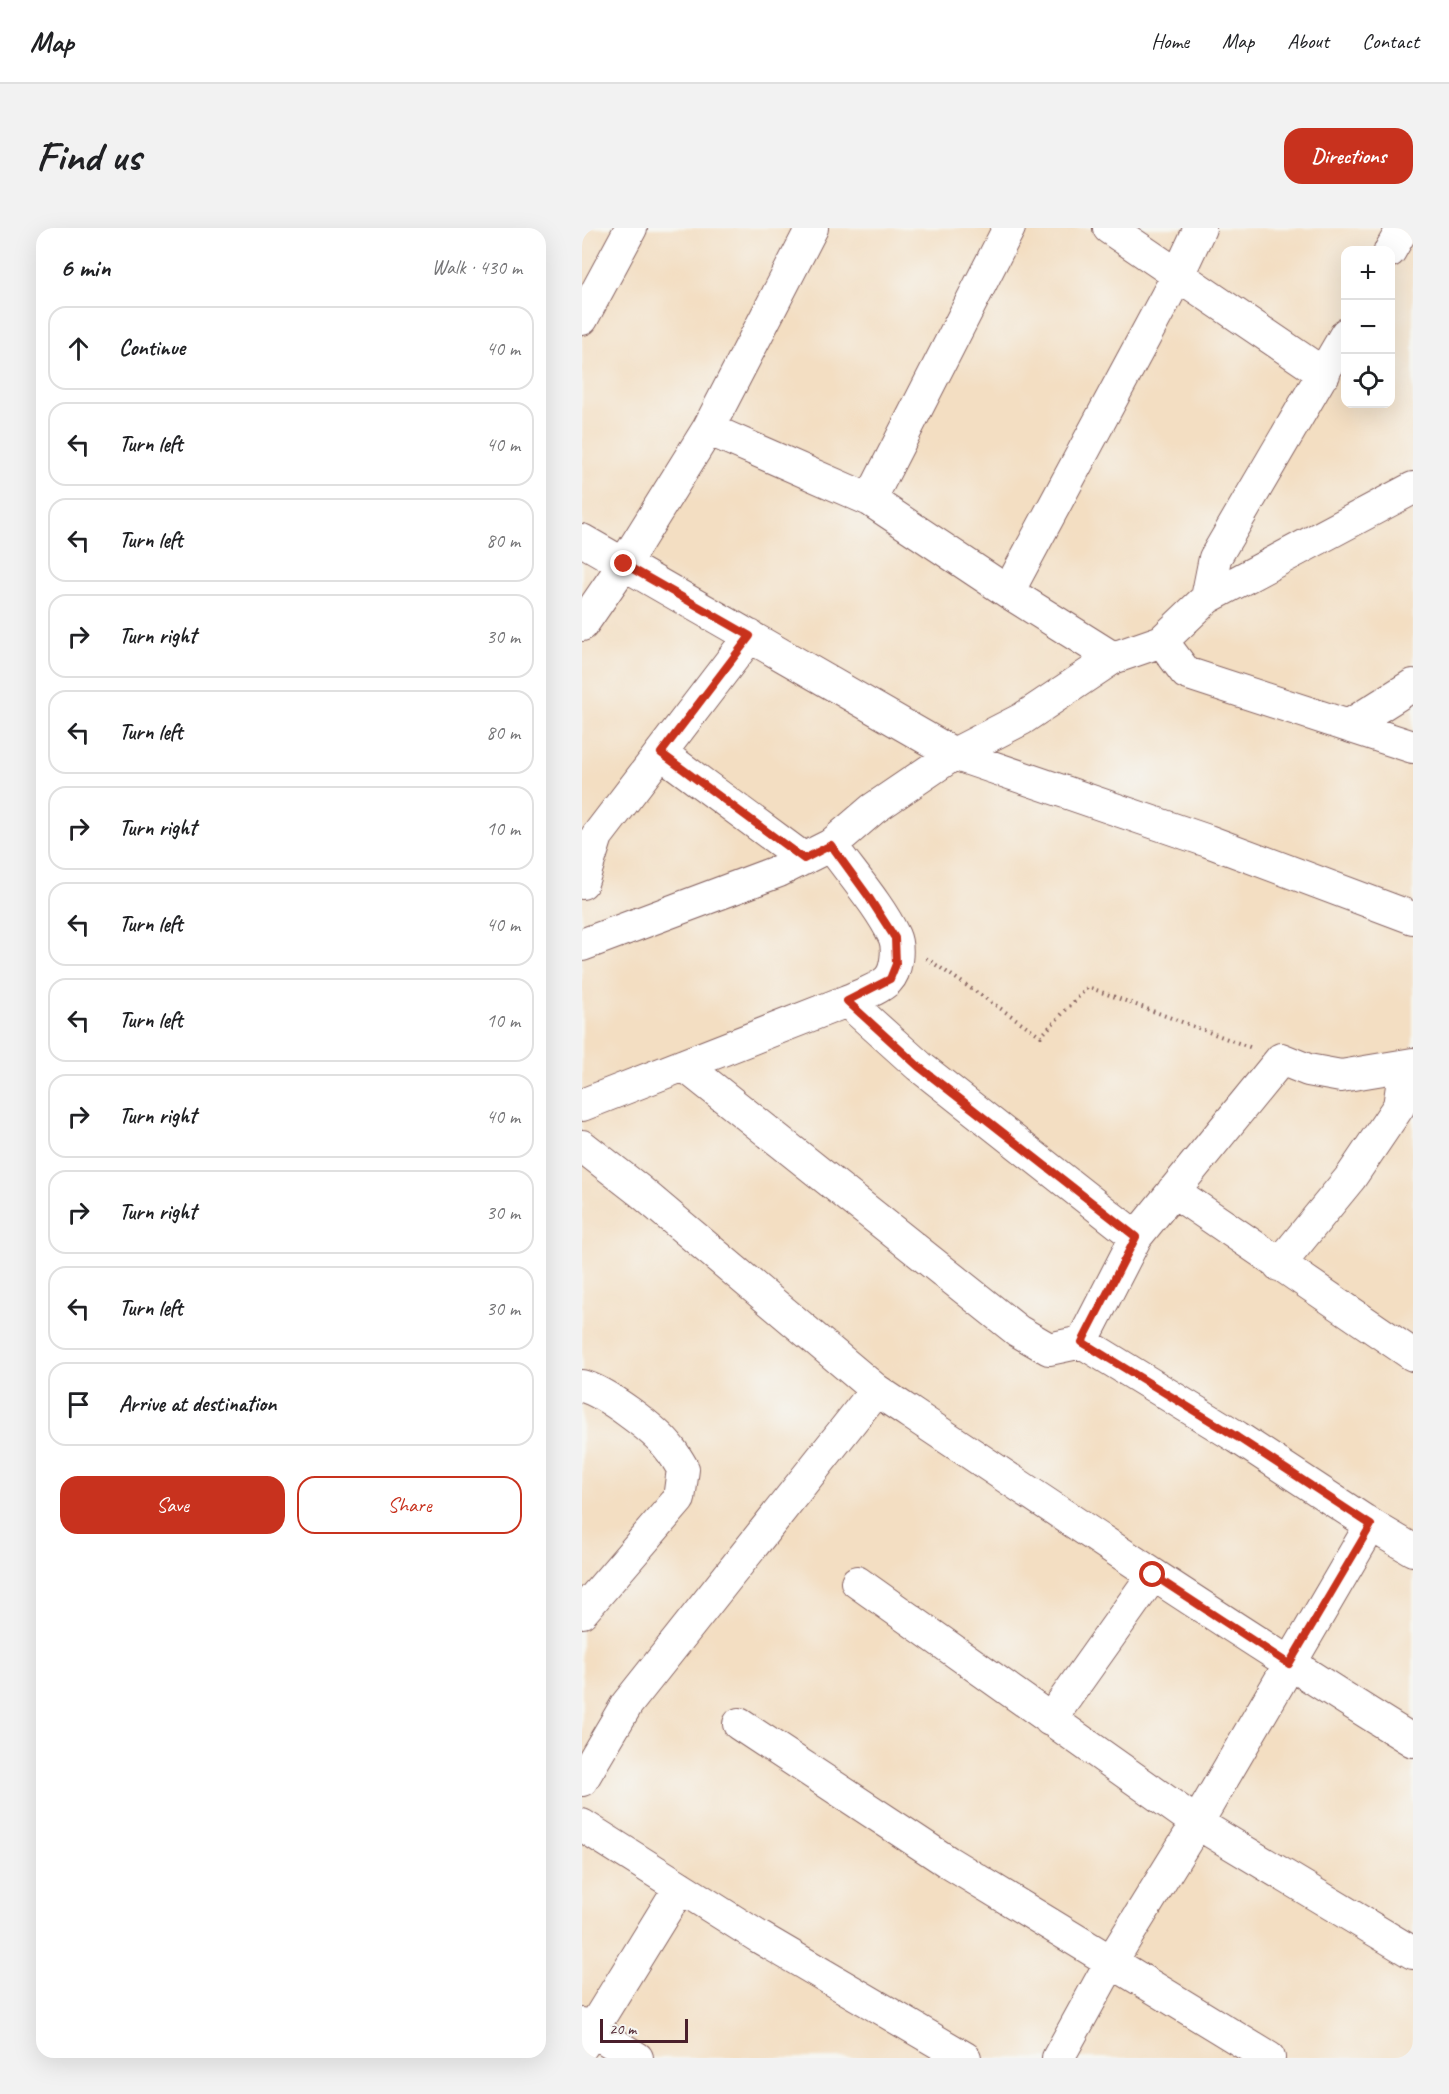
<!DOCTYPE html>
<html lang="en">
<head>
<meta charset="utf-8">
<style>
  body { margin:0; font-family:Caveat,sans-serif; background:#f2f2f2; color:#202124 }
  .controls { position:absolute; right:18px; top:18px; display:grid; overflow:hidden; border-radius:12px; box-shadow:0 6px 24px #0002 }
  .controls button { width:54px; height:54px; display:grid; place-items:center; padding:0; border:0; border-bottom:2px solid #e0e0e0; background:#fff; color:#202124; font:30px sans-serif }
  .scale { position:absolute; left:18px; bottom:15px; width:88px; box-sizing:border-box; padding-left:6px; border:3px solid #4a1f2b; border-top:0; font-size:16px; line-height:21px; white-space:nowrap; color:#4a1f2b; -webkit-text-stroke:4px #f6f6f2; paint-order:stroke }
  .stop { position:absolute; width:18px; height:18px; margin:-14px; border:4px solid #c8321e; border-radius:50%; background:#fff }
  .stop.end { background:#c8321e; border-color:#fff; box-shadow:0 2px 6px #0008 }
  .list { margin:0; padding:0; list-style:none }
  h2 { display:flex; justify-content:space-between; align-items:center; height:78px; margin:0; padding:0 24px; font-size:26px }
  h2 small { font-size:20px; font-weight:400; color:#757577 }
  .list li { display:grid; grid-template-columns:39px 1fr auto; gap:18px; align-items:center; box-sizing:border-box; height:84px; margin:0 12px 12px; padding:0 12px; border:2px solid #e0e0e0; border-radius:18px }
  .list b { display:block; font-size:22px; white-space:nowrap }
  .list em { font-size:20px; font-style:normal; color:#757577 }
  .actions { display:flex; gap:12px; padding:18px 24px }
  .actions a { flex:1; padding:14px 0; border:2px solid #c8321e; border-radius:18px; text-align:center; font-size:21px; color:#c8321e }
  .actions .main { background:#c8321e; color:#fff }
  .icon { flex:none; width:33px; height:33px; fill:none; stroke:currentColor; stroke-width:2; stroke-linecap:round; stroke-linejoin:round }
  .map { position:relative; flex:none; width:831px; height:1830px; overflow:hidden; border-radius:18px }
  header { display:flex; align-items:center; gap:36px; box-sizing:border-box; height:84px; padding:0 30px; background:#fff; border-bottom:2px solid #e0e0e0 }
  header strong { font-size:28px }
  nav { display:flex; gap:33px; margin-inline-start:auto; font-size:21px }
  .intro { display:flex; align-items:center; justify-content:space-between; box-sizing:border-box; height:144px; padding:0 36px }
  h1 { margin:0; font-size:42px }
  .button { padding:15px 27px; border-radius:18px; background:#c8321e; color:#fff; font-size:21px; font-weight:700 }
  main { display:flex; gap:36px; padding:0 36px }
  aside { flex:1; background:#fff; border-radius:18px; box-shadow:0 6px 24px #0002 }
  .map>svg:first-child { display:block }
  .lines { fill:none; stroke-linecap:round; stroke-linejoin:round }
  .minor-casing { stroke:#856260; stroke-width:34 }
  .path { stroke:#856260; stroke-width:4; stroke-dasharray:1.5 4.5; stroke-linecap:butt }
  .minor { stroke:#fff; stroke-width:32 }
  .route { stroke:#c8321e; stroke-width:8 }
</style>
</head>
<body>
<header>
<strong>Map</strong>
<nav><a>Home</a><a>Map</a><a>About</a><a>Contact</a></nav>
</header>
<div class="intro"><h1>Find us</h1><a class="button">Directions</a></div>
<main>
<aside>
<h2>6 min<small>Walk · 430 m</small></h2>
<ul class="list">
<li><svg class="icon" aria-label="ahead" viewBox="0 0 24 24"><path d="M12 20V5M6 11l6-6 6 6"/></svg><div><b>Continue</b></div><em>40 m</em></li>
<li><svg class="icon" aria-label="left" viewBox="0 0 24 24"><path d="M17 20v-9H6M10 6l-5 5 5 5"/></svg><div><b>Turn left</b></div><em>40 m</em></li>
<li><svg class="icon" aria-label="left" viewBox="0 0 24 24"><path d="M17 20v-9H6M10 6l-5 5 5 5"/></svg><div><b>Turn left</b></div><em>80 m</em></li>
<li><svg class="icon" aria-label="right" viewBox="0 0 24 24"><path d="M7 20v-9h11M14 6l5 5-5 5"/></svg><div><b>Turn right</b></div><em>30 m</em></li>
<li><svg class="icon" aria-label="left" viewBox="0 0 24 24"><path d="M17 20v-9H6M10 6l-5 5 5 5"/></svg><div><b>Turn left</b></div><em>80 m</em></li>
<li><svg class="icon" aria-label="right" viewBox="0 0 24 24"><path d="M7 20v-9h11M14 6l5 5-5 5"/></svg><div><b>Turn right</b></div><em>10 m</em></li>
<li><svg class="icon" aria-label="left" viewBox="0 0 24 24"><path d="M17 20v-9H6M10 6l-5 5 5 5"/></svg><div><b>Turn left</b></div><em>40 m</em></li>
<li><svg class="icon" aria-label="left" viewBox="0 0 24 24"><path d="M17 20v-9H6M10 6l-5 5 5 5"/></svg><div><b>Turn left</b></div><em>10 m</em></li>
<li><svg class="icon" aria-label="right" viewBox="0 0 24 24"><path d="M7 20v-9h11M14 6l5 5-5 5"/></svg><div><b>Turn right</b></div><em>40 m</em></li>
<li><svg class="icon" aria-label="right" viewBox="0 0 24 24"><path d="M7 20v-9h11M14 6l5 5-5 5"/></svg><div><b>Turn right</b></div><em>30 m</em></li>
<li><svg class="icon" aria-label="left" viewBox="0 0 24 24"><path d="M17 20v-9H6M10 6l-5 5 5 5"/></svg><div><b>Turn left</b></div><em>30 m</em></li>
<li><svg class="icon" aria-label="arrive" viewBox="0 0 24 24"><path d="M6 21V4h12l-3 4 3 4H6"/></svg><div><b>Arrive at destination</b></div></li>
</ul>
<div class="actions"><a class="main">Save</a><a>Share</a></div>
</aside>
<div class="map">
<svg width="831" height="1830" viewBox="0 0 831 1830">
  <rect width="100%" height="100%" fill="#f6f6f2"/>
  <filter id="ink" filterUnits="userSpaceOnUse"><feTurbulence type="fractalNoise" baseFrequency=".0167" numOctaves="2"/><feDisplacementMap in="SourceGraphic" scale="12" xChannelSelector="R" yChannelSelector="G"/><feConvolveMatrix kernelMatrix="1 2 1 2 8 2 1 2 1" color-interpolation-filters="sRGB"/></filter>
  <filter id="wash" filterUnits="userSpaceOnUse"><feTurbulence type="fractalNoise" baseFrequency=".008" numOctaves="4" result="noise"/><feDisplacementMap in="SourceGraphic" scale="24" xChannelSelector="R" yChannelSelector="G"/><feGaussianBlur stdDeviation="1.35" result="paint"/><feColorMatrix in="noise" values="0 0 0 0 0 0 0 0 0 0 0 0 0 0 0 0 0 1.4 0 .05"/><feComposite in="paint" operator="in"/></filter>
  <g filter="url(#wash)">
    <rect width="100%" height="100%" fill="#f3dec2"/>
  </g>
  <g filter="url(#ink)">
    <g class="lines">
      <g class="minor-casing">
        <path id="minor" d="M618,0l-22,47 146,99
          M808,23l13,-23
          M0,91l49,-91
          M126,201l162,71 138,92 105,66
          M288,272l139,-272
          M0,312l372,214 254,87 205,77
          M426,364l170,-317 -69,-47
          M625,370l8,-40 131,-224
          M0,397l42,-61 84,-135 104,-201
          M580,413l24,32 227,74
          M766,498l65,-41
          M79,525l143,106
          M249,617c19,27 49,61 63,91 5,11 3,35 -6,44 -10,10 -28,15 -41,21l72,65 217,171 145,-178 27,11 33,6 72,-12
          M0,655l15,-47 153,-200
          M0,717l197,-74 52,-26 42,-36 81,-55 68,-35 91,-61 49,-17 45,-43 206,-110
          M102,837l334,266 31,18 33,-7
          M0,877l265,-104
          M0,918l58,45 236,199 -249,314 -45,76
          M591,963l240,164
          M697,1037l72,-88 48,-71 6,-40
          M0,1158c22,5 74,44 88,63 5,6 9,13 13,20l-4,30 -97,113
          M294,1162c178,119 355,238 537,351
          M789,1297l42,25
          M275,1354l340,241 216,130
          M468,1492l103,-145
          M157,1496l209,138 321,196
          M0,1597l177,112 206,121
          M0,1796l55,34
          M0,1818l98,-159
          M476,1830l53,-96 86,-139 174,-298 -134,-88 -155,-95 54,-105"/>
      </g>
      <path class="path" d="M344,730l115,78 47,-49 164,61"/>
      <use href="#minor" class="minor"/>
    </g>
  </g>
  <g class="lines" filter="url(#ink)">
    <path class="route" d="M42,336l126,72 -89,117 143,106 27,-14 37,51 27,42 1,26 -6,15 -43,22 71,65 218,171 -54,105 155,95 134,88 -82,139 -136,-89"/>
  </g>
</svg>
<div class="controls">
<button>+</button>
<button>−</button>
<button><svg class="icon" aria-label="locate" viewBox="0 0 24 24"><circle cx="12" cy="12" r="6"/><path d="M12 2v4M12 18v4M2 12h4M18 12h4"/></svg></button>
</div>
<div class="scale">20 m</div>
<div class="stop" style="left:571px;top:1347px"></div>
<div class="stop end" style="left:42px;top:336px"></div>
</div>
</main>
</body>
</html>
